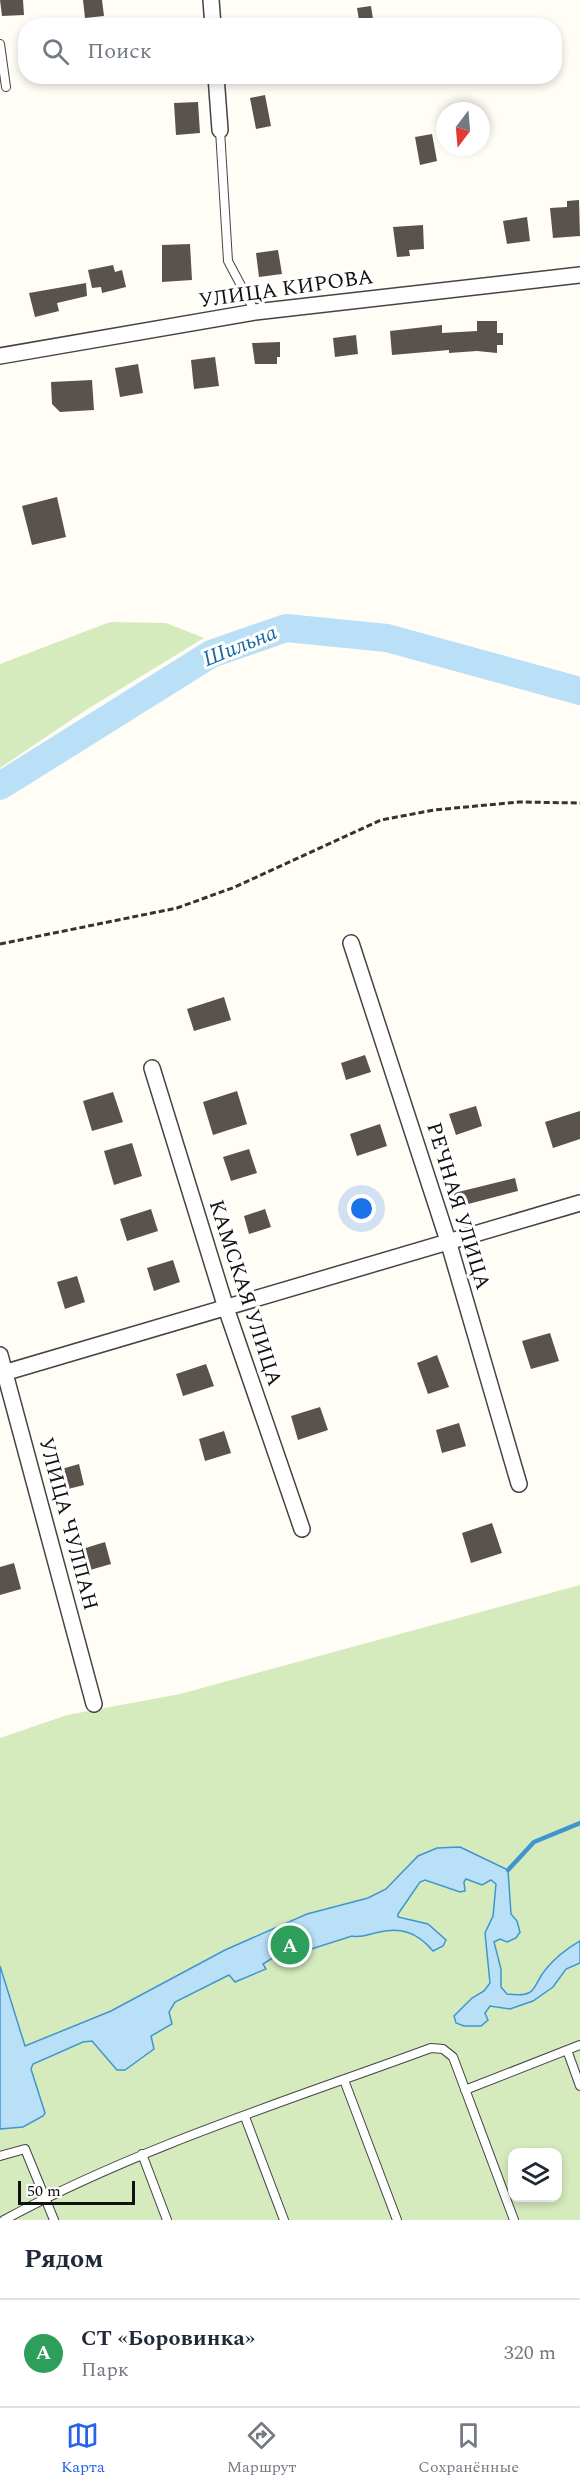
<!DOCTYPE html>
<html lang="ru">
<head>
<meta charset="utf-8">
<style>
  body { margin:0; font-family:Spectral,serif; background:#f2f2f3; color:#1f2937 }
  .controls { position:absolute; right:18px; bottom:18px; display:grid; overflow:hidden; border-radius:12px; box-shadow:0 3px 9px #0003 }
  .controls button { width:54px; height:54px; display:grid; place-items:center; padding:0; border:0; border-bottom:2px solid #e0e1e3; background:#fff; color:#1f2937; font:30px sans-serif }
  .compass { position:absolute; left:436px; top:102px; width:54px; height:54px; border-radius:50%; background:#fff; box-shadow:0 3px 9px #0003; rotate:196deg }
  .scale { position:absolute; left:18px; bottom:15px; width:117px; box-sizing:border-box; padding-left:6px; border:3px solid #111; border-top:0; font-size:16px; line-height:21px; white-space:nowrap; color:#111; -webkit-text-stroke:4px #fff; paint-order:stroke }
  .you { position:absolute; left:362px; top:1209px; width:21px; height:21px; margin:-15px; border:4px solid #fff; border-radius:50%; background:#1a73e8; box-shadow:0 0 0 9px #1a73e833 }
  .badge { display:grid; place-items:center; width:39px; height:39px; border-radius:50%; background:#2563eb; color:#fff; font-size:20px; font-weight:700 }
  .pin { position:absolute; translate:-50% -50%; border:3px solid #fff; box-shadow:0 2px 6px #0006 }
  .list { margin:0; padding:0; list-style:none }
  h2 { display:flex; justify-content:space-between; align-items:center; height:78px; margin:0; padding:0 24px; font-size:26px }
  h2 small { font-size:20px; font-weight:400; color:#747a83 }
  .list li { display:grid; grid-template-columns:39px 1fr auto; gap:18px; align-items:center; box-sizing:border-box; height:108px; padding:0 24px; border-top:2px solid #e0e1e3 }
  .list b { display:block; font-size:22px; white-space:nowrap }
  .list p { margin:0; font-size:20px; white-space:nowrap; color:#747a83 }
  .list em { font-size:20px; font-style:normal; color:#747a83 }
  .icon { flex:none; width:33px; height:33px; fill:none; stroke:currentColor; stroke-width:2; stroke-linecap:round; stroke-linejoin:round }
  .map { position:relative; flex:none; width:580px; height:2220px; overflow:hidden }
  .search { position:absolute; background:#fff; box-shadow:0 3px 9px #0003; left:18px; right:18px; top:18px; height:66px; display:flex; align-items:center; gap:15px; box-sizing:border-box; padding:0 21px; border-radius:24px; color:#747a83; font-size:22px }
  .sheet { height:186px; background:#fff }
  nav { display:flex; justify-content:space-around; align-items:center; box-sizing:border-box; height:84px; border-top:2px solid #e0e1e3; background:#fff; font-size:16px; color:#747a83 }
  nav a { display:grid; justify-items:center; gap:3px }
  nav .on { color:#2563eb }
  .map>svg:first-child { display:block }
  .green { fill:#d5ebbd; fill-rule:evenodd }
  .water { fill:#b9e0f7; stroke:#3f96cf; stroke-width:1.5 }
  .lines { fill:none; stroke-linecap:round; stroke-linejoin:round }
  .stream { stroke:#3f96cf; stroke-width:4.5 }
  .river { stroke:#b9e0f7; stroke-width:28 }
  .building { fill:#5a524d }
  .lane-casing { stroke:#444; stroke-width:10 }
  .street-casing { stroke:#444; stroke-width:18 }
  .path { stroke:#333; stroke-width:3; stroke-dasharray:6 3; stroke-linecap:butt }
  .lane { stroke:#fff; stroke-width:8 }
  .street { stroke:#fff; stroke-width:15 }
  .labels { text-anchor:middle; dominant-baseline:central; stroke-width:6; stroke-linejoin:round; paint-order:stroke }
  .street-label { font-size:21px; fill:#111; stroke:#fff }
  .water-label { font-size:22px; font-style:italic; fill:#1768a6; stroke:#fff }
</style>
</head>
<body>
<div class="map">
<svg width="580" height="2220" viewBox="0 0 580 2220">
  <rect width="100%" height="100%" fill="#fffdf5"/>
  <path class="green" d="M110,622l56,1 38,15 -118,72 -86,58v-104z
    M580,1585v635h-580v-482l67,-23 113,-21zM512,2152h46v46h-46z"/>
  <path class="water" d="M460,1847l48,23 3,44 6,7 3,11 -4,6 -9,4 -7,-3 -6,3 7,27v18l6,7c33,4 24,-8 39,-25 9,-11 22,-21 34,-28v22l-14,6 -13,18 -20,14 -23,8 -20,-3 -5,7 3,7 -7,6h-17l-8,-3 -2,-7 18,-18 12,-7 6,-8 -5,-50 8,-17 3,-32 -5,-4 -9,5 -16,-6 -2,3 1,9 -5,1 -35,-12 -5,2 -22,32v3l30,7 18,16 -3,6 -10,5c-16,-19 -33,-25 -58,-18 -8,2 -15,5 -23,3l-69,22 -9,-1 -11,7 3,5 -31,13 -6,-7 -54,27 -6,10 3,12 -21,12 3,13 -29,21h-8l-25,-29 -9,1 -50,22 -2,5 14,44 -2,3 -20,11 -23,2v-163l25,80 86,-35 114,-61 82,-36 61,-16 18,-9 32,-33 19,-8z"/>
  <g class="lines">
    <path class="stream" d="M508,1870l26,-28 46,-19"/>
    <path class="river" d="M0,786l211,-132 75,-26 101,10 193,53"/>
  </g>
  <path class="building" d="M0,0h23l1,15 -22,1z
    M83,0h19l2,16 -19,2z
    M371,6l3,20h-14l-3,-18z
    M265,95l6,31 -15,3 -6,-31z
    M198,102l2,31 -24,2 -2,-32z
    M432,134l5,27 -17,4 -5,-28z
    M579,200l1,36 -27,2 -3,-30 17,-1v-6z
    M527,217l3,24 -23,3 -4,-23z
    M423,225l1,24 -15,1 1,6 -13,1 -4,-30z
    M190,244l2,36 -30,2v-37z
    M278,250l4,24 -23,3 -3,-24z
    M113,265l2,7 7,-2 4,17 -24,6 -1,-6 -9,1 -4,-18z
    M86,283l1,13 -30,7 2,8 -24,6 -6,-24z
    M477,321h20v12h6v12h-6v8l-20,-2 -28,2v-3l-57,5 -2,-24 52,-6v8l35,-2z
    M356,335l2,19 -23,3 -2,-19z
    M280,342v15h-3v7h-22l-3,-21z
    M215,357l4,29 -25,3 -3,-29z
    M138,364l5,29 -23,4 -5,-29z
    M92,380l2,30 -34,2 -8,-8 -1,-22z
    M57,497l9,40 -34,8 -10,-39z
    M224,997l7,23 -37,11 -7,-22z
    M365,1055l6,17 -25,8 -5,-17z
    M237,1091l10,33 -34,11 -10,-33z
    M113,1092l10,30 -31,9 -9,-30z
    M476,1106l6,20 -26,9 -7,-21z
    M580,1111v28l-27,9 -8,-26z
    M380,1124l7,22 -30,10 -7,-22z
    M132,1143l10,33 -28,9 -10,-34z
    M249,1149l8,24 -26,8 -8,-24z
    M515,1178l3,13 -61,16 -3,-14z
    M151,1209l7,22 -31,10 -7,-22z
    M265,1209l6,18 -22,7 -5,-18z
    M173,1260l7,22 -26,9 -7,-23z
    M77,1276l8,26 -20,7 -8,-27z
    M550,1333l9,28 -28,8 -9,-28z
    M437,1355l12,32 -21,7 -11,-31z
    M206,1364l8,22 -31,10 -7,-22z
    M320,1407l8,23 -30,10 -7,-24z
    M459,1423l7,23 -24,7 -6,-23z
    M224,1431l7,22 -26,8 -6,-22z
    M79,1464l5,21 -20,5 -6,-20z
    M492,1523l10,30 -31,10 -9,-30z
    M105,1542l6,22 -28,8 -7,-21z
    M14,1563l7,26 -21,6v-28z"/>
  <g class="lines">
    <g class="lane-casing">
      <path id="lane" d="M0,44l6,43
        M220,130l8,131 27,51
        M567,2050l13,36
        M344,2080l53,140
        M465,2090l115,-45
        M245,2117l39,103
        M142,2154l25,66
        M0,2156l25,-7 29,71
        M4,2220c135,-73 283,-119 427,-172l12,1 10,8 61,163"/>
    </g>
    <g class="street-casing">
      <path id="street" d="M211,0l2,26
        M216,76l4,54
        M0,356l255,-44 325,-37
        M351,943l98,301 70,240
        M152,1068l74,240 76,221
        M0,1355l94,349
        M0,1374l580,-171"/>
    </g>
    <path class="path" d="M0,944l177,-36 58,-21 146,-67 53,-10 85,-8 61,1"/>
    <use href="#lane" class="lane"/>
    <use href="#street" class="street"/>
  </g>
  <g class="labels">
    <g class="street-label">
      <text transform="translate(286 289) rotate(-8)">УЛИЦА КИРОВА</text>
      <text transform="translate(458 1206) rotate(73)">РЕЧНАЯ УЛИЦА</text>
      <text transform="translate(245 1293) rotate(72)">КАМСКАЯ УЛИЦА</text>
      <text transform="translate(68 1524) rotate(75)">УЛИЦА ЧУЛПАН</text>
    </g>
    <g class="water-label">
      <text transform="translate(240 646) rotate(-22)">Шильна</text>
    </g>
  </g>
</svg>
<div class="controls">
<button><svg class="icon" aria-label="layers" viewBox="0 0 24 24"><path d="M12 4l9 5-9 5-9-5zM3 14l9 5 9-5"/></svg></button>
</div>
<svg class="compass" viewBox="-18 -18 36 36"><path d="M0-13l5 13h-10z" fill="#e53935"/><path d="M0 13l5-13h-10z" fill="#747a83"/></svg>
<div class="scale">50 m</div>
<div class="you"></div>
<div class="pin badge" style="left:290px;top:1945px;background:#2e9e5b">A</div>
<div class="search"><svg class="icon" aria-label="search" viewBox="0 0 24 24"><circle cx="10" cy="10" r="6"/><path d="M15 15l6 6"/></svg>Поиск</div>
</div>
<section class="sheet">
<h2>Рядом<small></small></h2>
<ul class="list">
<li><span class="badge" style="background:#2e9e5b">A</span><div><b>СТ «Боровинка»</b><p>Парк</p></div><em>320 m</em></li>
</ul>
</section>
<nav>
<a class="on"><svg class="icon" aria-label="map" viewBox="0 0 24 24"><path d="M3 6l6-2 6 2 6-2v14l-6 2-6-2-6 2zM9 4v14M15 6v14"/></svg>Карта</a>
<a><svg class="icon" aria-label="directions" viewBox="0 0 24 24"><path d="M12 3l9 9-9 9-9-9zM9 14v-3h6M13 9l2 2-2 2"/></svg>Маршрут</a>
<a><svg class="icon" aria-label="saved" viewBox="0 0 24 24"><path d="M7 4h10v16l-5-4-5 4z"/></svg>Сохранённые</a>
</nav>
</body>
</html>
